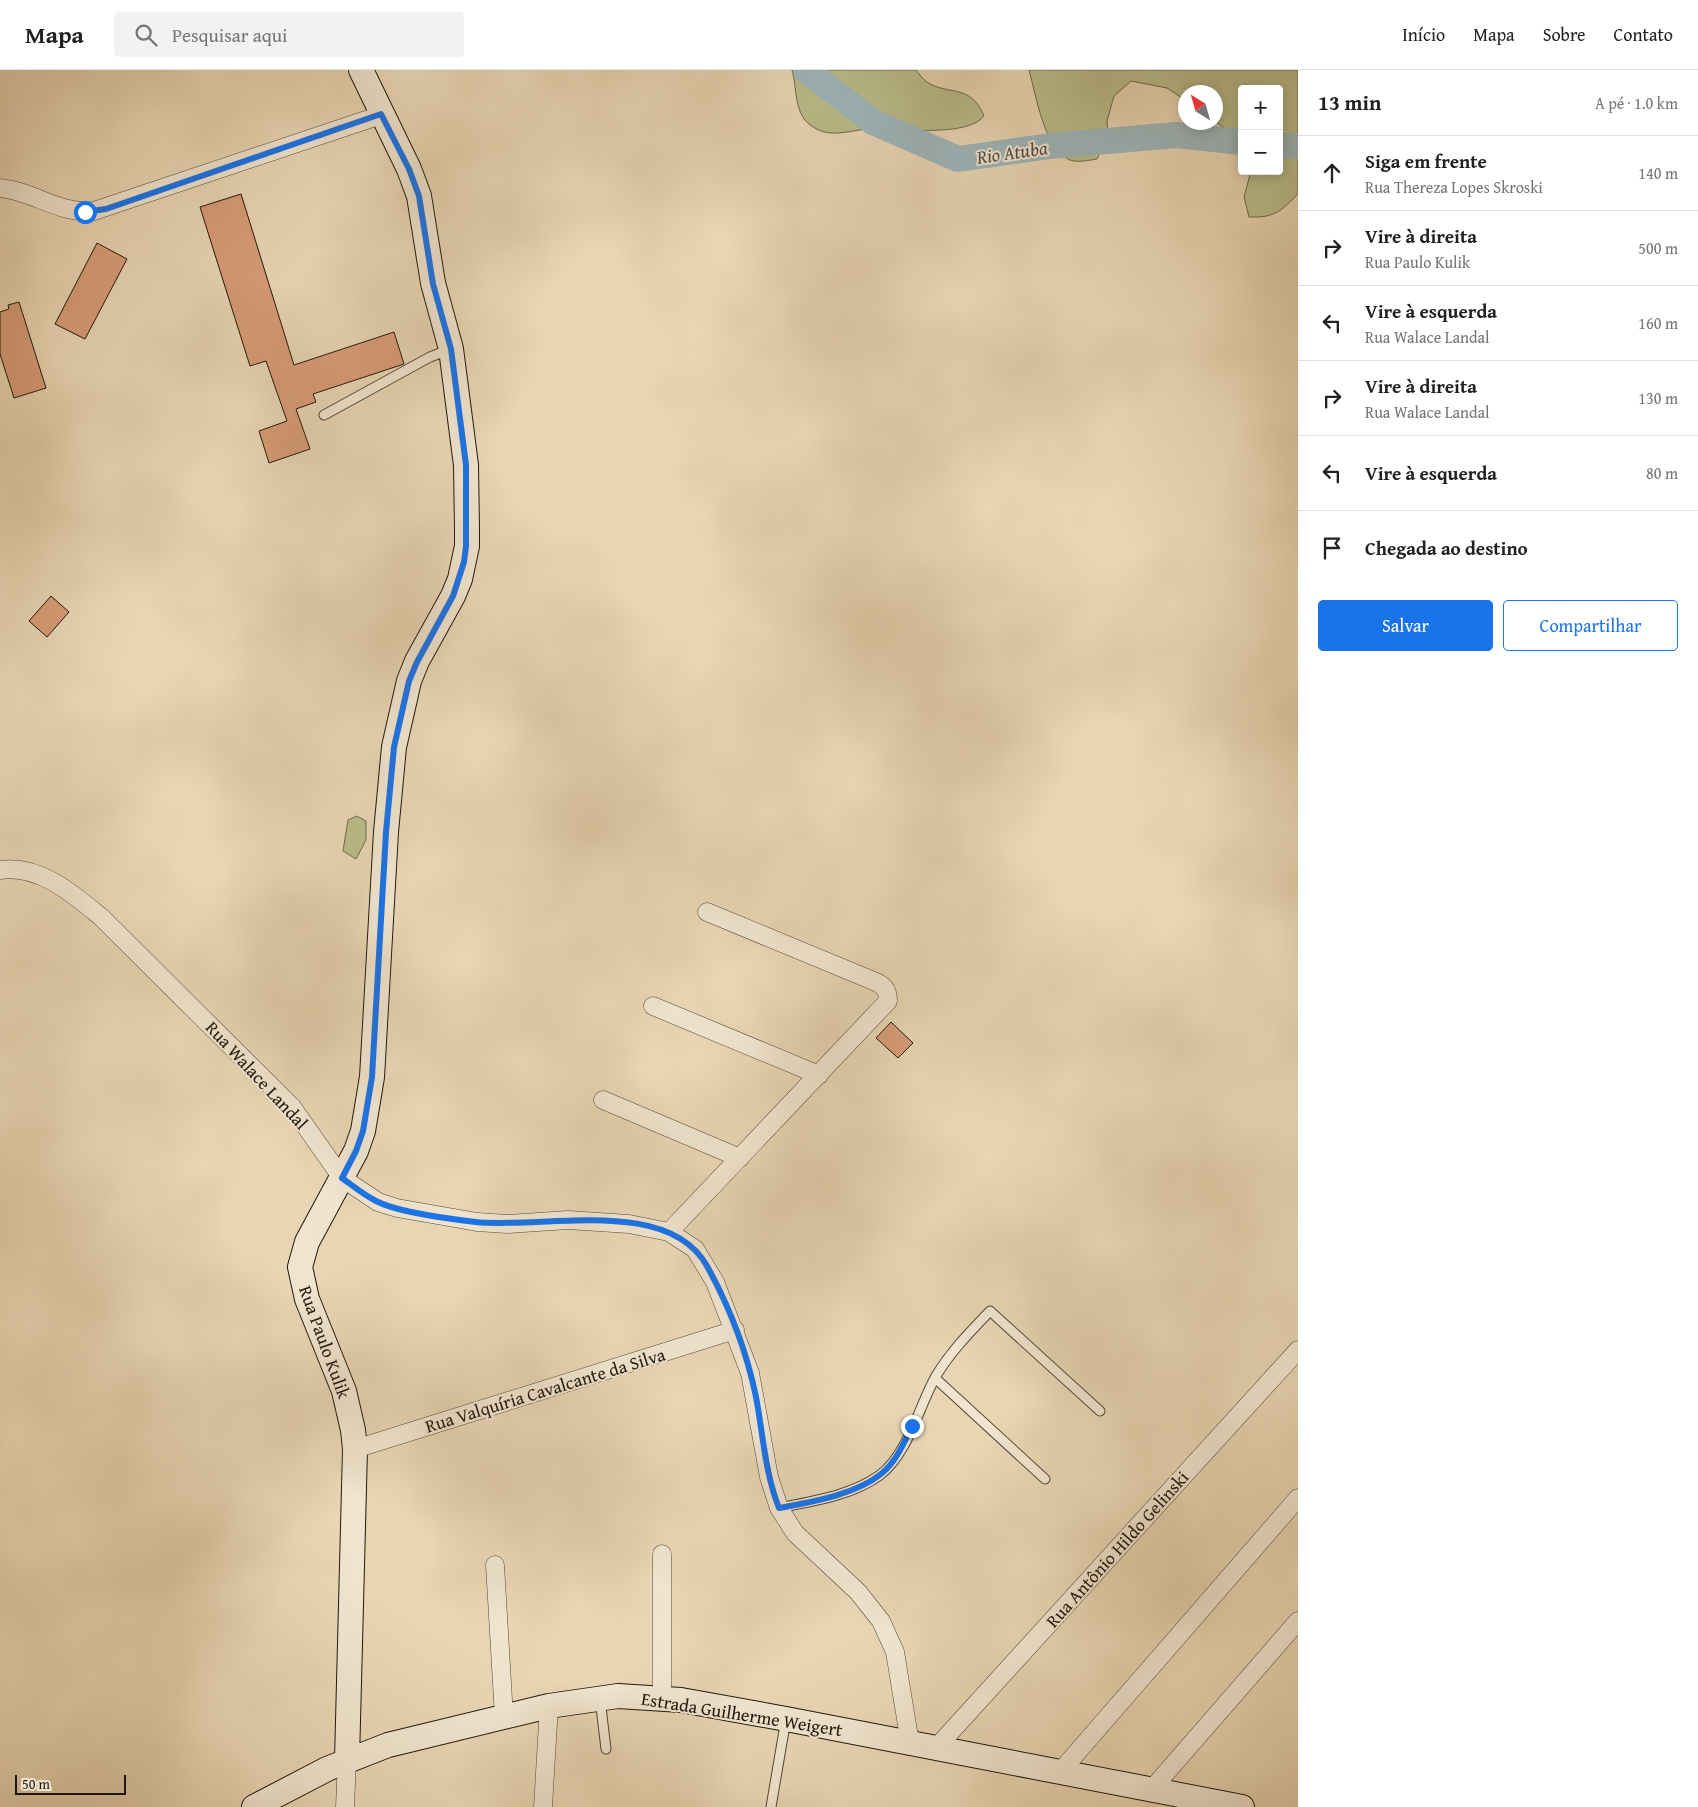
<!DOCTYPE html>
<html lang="pt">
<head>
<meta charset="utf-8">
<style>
  body { margin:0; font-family:"Gentium Book Plus",serif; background:#f2f2f2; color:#202124 }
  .controls { position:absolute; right:15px; top:15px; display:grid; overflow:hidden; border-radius:5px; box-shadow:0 2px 12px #0003 }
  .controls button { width:45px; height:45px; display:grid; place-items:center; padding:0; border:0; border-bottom:1px solid #e0e0e0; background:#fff; color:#202124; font:25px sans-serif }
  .compass { position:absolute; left:1178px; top:15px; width:45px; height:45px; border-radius:50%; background:#fff; box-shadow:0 2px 12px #0003; rotate:323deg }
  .scale { position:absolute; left:15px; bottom:12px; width:111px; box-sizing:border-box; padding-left:5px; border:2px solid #20180e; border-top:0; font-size:14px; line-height:18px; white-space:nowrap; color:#20180e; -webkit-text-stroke:4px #f0e4ce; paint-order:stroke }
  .stop { position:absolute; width:15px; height:15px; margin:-11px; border:4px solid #1a73e8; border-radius:50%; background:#fff }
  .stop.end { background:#1a73e8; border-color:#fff; box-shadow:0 1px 5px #0008 }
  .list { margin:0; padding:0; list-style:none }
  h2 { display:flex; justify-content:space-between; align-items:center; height:65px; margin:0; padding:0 20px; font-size:21px }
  h2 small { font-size:16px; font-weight:400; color:#757577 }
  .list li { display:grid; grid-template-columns:32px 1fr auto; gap:15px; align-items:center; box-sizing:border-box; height:75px; padding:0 20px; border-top:1px solid #e0e0e0 }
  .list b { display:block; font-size:19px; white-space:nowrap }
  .list p { margin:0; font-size:16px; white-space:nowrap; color:#757577 }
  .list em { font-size:16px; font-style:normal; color:#757577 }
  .actions { display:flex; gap:10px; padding:15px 20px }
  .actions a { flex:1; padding:11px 0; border:1px solid #1a73e8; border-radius:5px; text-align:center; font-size:18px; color:#1a73e8 }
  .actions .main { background:#1a73e8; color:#fff }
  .icon { flex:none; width:28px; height:28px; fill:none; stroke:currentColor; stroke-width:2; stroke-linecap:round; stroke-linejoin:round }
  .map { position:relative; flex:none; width:1298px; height:1737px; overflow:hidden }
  header { display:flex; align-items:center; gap:30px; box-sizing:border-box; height:70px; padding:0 25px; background:#fff; border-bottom:1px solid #e0e0e0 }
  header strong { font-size:24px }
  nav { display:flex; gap:28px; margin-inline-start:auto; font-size:18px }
  .search { width:350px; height:45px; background:#f2f2f2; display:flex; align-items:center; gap:12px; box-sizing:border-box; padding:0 18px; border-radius:5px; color:#757577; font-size:19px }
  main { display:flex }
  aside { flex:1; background:#fff }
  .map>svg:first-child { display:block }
  .green { fill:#b9bc8a; stroke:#6c6a4c }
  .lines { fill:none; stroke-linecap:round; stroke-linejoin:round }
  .river { stroke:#9eb5ba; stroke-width:26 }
  .building { fill:#d69c77; stroke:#20180e }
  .lane-casing { stroke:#524737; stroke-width:11 }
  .street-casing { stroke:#524737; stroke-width:19 }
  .secondary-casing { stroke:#20180e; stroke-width:26 }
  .lane { stroke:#f0e4ce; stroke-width:9 }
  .street { stroke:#f0e4ce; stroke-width:18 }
  .secondary { stroke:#f0e4ce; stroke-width:24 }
  .route { stroke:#1a73e8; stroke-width:6 }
  .labels { text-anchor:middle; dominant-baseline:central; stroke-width:4; stroke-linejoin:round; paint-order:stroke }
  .street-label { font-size:18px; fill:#20180e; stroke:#f0e4ce }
  .water-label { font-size:19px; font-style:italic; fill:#4c4f4a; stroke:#f0e4ce }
</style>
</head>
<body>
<header>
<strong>Mapa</strong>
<div class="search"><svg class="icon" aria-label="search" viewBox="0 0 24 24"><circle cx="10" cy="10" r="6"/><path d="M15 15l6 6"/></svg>Pesquisar aqui</div>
<nav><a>Início</a><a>Mapa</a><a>Sobre</a><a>Contato</a></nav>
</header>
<main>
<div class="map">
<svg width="1298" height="1737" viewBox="0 0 1298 1737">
  <rect width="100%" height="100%" fill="#e8d5b3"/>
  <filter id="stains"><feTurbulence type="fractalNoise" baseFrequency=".004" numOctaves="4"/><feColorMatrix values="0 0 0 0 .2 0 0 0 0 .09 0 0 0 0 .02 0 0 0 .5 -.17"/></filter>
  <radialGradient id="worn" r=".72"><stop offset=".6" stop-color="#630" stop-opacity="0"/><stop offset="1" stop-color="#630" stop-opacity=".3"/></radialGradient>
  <path class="green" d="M792,0h124c3,4 7,9 11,12 21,14 44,1 57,34 -17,22 -86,12 -112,13 -22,0 -42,12 -63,-5 -15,-12 -12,-37 -17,-54z
    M1029,0h269v124c-17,17 -23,24 -49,23l-5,-20 7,-26h28v-82h-37v52l-26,-19v-30h-30l-1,8 -18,-12 -36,-7 -17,15 -7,25 1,15 -11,23c-7,1 -20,4 -27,1 -26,-11 -34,-65 -41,-90z
    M357,746l9,5v19l-10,19 -13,-8 5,-31z"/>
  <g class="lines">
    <path class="river" d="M806,0l67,52 85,37 92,-13 126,-11 66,7
      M1279,76h19"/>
  </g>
  <path class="building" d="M241,124l53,171 100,-33 10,32 -91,30 3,8 -20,7 14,40 -41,14 -10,-32 28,-10 -21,-60 -16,5 -50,-159z
    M97,173l30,16 -42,80 -30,-15z
    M19,232l27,86 -32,10 -14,-44v-42l9,-3 -1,-4z
    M51,526l18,16 -22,25 -18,-16z
    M891,952l22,21 -15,15 -22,-20z"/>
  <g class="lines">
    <g class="lane-casing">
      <path id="lane" d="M324,345l106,-58 21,-8
        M935,1308l110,101
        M779,1438c33,-7 72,-12 101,-33 28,-21 39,-69 56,-99 15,-25 34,-44 54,-65l110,100
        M600,1629l6,50
        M771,1737l15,-88"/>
    </g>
    <g class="street-casing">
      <path id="street" d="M0,118c33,3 61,27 94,23l287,-96
        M0,800c39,-6 73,24 101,47l191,190 50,71 36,24 19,6 80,14 30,2 61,-4 61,4 40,8 26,17 20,33 35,91 19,104 10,31 16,25 63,59 23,29 14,31 15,91
        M653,936l166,69
        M603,1030l137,58
        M669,1162l219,-231c0,-10 -3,-15 -12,-19l-169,-70
        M355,1379l380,-119
        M662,1484v144
        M495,1495l9,152
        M936,1678l362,-398
        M1060,1702l238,-274
        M1152,1719l146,-168
        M345,1737l2,-47
        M543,1737l6,-101"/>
    </g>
    <g class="secondary-casing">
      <path id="secondary" d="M347,1690l8,-311 -2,-19 -9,-39 -37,-92 -7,-32 7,-25 49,-91 7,-20 9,-54 14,-245 8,-85 15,-66 8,-20 36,-65 7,-17 7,-33v-18l-1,-63 -15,-116 -18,-66 -14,-87 -10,-27 -48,-99
        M254,1737l73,-38 61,-24 161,-39 69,-10 63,4 105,19 456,88"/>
    </g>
    <use href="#lane" class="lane"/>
    <use href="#street" class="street"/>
    <use href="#secondary" class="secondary"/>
  </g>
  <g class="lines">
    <path class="route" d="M85,142l21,-3 275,-95 28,55 10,27 14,88 18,65 15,116v81l-2,16 -11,34 -36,66 -8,19 -15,66 -8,85 -14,245 -9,54 -7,20 -14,27c11,8 22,17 34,23 23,12 74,18 100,21 67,7 192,-26 231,44 22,40 40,87 49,131 7,37 9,76 23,111 31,-6 76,-13 102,-34 15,-12 23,-31 31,-48"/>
  </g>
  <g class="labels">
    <g class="street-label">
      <text transform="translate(257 1005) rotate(47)">Rua Walace Landal</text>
      <text transform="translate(325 1272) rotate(70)">Rua Paulo Kulik</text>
      <text transform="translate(545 1320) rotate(-17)">Rua Valquíria Cavalcante da Silva</text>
      <text transform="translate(1117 1479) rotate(-48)">Rua Antônio Hildo Gelinski</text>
      <text transform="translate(742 1644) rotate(9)">Estrada Guilherme Weigert</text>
    </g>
    <g class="water-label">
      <text transform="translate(1012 82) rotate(-8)">Rio Atuba</text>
    </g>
  </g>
  <rect width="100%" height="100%" filter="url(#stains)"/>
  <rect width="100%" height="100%" fill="url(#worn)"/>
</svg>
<div class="controls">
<button>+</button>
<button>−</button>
</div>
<svg class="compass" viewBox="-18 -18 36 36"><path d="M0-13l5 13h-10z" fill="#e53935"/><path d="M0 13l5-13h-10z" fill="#757577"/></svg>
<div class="scale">50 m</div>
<div class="stop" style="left:85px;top:142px"></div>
<div class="stop end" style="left:912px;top:1356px"></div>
</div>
<aside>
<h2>13 min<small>A pé · 1.0 km</small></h2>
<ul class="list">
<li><svg class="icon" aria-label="ahead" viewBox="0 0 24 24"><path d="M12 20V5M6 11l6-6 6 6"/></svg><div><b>Siga em frente</b><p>Rua Thereza Lopes Skroski</p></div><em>140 m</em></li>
<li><svg class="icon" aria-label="right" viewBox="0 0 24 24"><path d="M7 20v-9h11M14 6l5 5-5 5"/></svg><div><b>Vire à direita</b><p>Rua Paulo Kulik</p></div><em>500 m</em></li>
<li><svg class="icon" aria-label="left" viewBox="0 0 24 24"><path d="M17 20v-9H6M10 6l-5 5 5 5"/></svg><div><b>Vire à esquerda</b><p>Rua Walace Landal</p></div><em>160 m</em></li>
<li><svg class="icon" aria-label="right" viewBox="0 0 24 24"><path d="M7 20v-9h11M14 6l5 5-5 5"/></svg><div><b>Vire à direita</b><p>Rua Walace Landal</p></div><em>130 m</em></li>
<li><svg class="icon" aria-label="left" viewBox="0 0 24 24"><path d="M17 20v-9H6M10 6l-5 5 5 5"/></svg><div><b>Vire à esquerda</b></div><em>80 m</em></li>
<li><svg class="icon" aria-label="arrive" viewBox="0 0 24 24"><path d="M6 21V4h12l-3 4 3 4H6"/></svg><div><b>Chegada ao destino</b></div></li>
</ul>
<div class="actions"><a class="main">Salvar</a><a>Compartilhar</a></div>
</aside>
</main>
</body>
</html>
